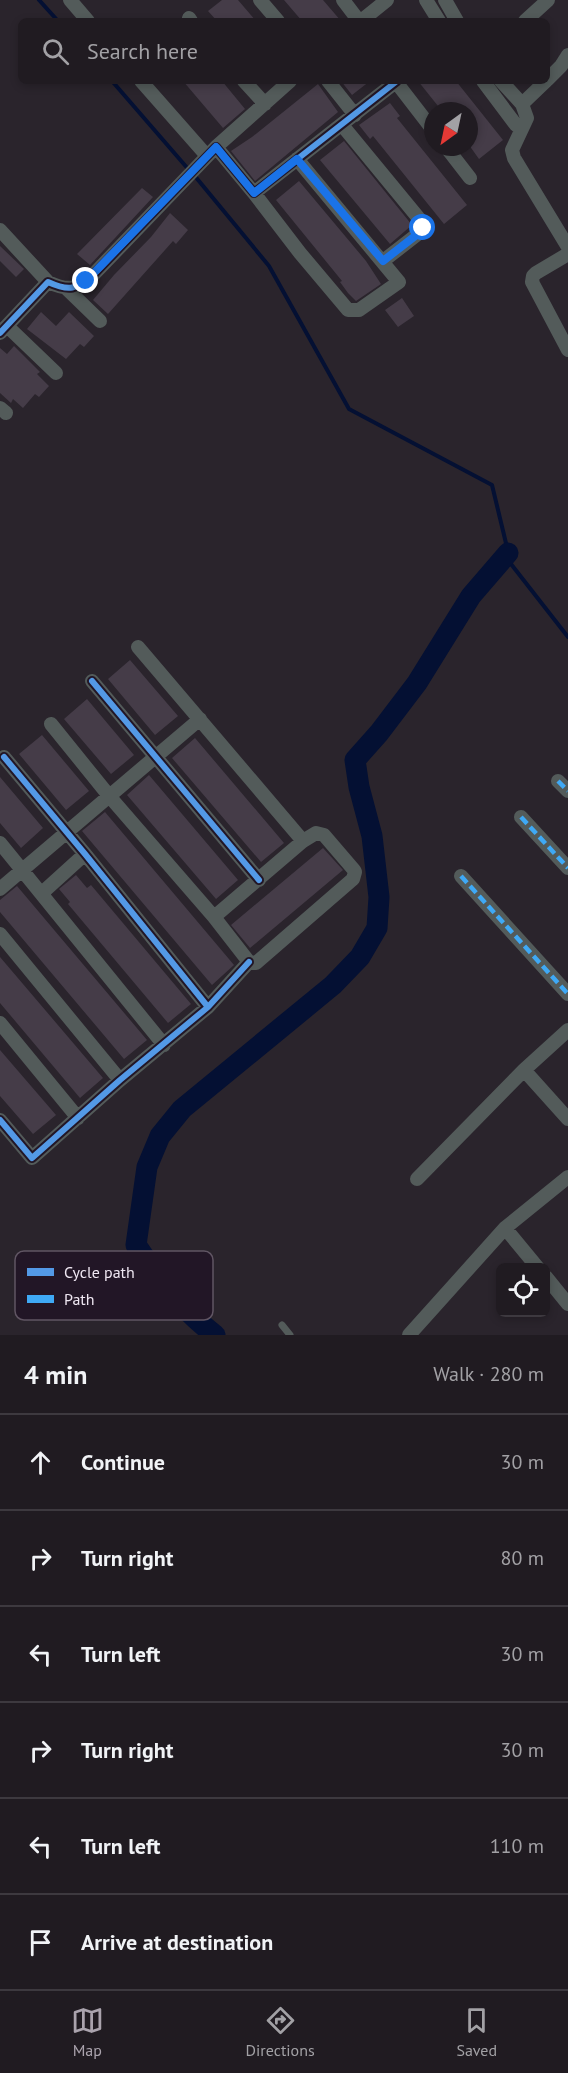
<!DOCTYPE html>
<html lang="en">
<head>
<meta charset="utf-8">
<style>
  body { margin:0; font-family:"PT Sans",sans-serif; background:#28242a; color:#f1f3f6 }
  .controls { position:absolute; right:18px; bottom:18px; display:grid; overflow:hidden; border-radius:9px; box-shadow:0 3px 9px #0003 }
  .controls button { width:54px; height:54px; display:grid; place-items:center; padding:0; border:0; border-bottom:2px solid #3d393f; background:#201b21; color:#f1f3f6; font:30px sans-serif }
  .compass { position:absolute; left:424px; top:102px; width:54px; height:54px; border-radius:50%; background:#201b21; box-shadow:0 3px 9px #0003; rotate:213deg }
  .stop { position:absolute; width:18px; height:18px; margin:-14px; border:4px solid #1a73e8; border-radius:50%; background:#fff }
  .stop.end { background:#1a73e8; border-color:#fff; box-shadow:0 2px 6px #0008 }
  .list { margin:0; padding:0; list-style:none }
  h2 { display:flex; justify-content:space-between; align-items:center; height:78px; margin:0; padding:0 24px; font-size:26px }
  h2 small { font-size:20px; font-weight:400; color:#a2a1a5 }
  .list li { display:grid; grid-template-columns:39px 1fr auto; gap:18px; align-items:center; box-sizing:border-box; height:96px; padding:0 24px; border-top:2px solid #3d393f }
  .list b { display:block; font-size:22px; white-space:nowrap }
  .list em { font-size:20px; font-style:normal; color:#a2a1a5 }
  .icon { flex:none; width:33px; height:33px; fill:none; stroke:currentColor; stroke-width:2; stroke-linecap:round; stroke-linejoin:round }
  .map { position:relative; flex:none; width:568px; height:1335px; overflow:hidden }
  .search { position:absolute; background:#201b21; box-shadow:0 3px 9px #0003; left:18px; right:18px; top:18px; height:66px; display:flex; align-items:center; gap:15px; box-sizing:border-box; padding:0 21px; border-radius:9px; color:#a2a1a5; font-size:22px }
  .sheet { height:654px; background:#201b21 }
  nav { display:flex; justify-content:space-around; align-items:center; box-sizing:border-box; height:84px; border-top:2px solid #3d393f; background:#201b21; font-size:16px; color:#a2a1a5 }
  nav a { display:grid; justify-items:center; gap:3px }
  nav .on { color:#aaa3ad }
  .map>svg:first-child { display:block }
  .lines { fill:none; stroke-linecap:round; stroke-linejoin:round }
  .stream { stroke:#041033; stroke-width:4 }
  .river { stroke:#041033; stroke-width:21 }
  .building { fill:#453c48 }
  .service { stroke:#535b5a; stroke-width:7 }
  .minor { stroke:#535b5a; stroke-width:14 }
  .quiet { stroke:#3fa9f5; stroke-width:4.5; stroke-dasharray:9 4.5; stroke-linecap:butt }
  .cycleway-casing { stroke:#221626; stroke-width:10 }
  .cycleway { stroke:#5399e6; stroke-width:6 }
  .route { stroke:#1a73e8; stroke-width:8 }
  .key { fill:#221626; stroke:#605563; stroke-width:1.5 }
  .key-label { font-size:16px; fill:#efe7f2 }
</style>
</head>
<body>
<div class="map">
<svg width="568" height="1335" viewBox="0 0 568 1335">
  <rect width="100%" height="100%" fill="#2a242c"/>
  <g class="lines">
    <path class="stream" d="M39,0l19,21
      M112,81l77,89
      M194,175l75,91 80,143 143,76 19,79 57,73"/>
    <path class="river" d="M215,1335c-33,-25 -56,-56 -79,-90l11,-78 13,-31 22,-27 151,-124 27,-28 17,-29 2,-31 -7,-61 -13,-49 -4,-27 24,-27 38,-50 54,-87 37,-43"/>
  </g>
  <path class="building" d="M222,0h16l18,21h-39l-9,-10z
    M284,0h39l18,21h-39z
    M183,81h39l23,28 -22,19z
    M341,81h29l-18,14z
    M418,81h38l47,59 -24,19 -10,-14v-34h-27z
    M318,84l20,28 -83,69 -24,-30 21,-14z
    M390,103l10,13 -3,2 70,87 -23,19 -71,-88 -3,3 -11,-14z
    M344,141l68,84 -22,19 -70,-84z
    M299,181l67,80 15,23 -25,17 -8,-8 -8,-11 2,-1 -66,-81z
    M142,188l11,9 -63,68 -13,-11z
    M170,213l18,17 -12,14 -3,-3 -65,73 -15,-14 21,-25 37,-38z
    M0,246l24,23 -8,8 -16,-16z
    M402,298l12,18 -16,11 -13,-17z
    M41,312l15,14 13,-14 25,24 -10,11 -4,-3 -14,15 -39,-30z
    M14,346l26,26 -3,2 12,12 -10,11 -4,-3 -12,14 -10,-9 -2,4 -11,-10v-45l7,6z
    M130,660l48,56 -23,19 -47,-56z
    M87,699l47,56 -23,19 -47,-55z
    M42,735l47,56 -23,19 -47,-56z
    M195,738l89,105 -23,19 -89,-104z
    M149,775l89,105 -22,19 -89,-104z
    M0,777l43,51 -22,20 -21,-25z
    M105,812l129,153 -22,20 -130,-154z
    M323,848l20,22 -93,78 -19,-23z
    M76,875l11,13 4,-3 100,119 -23,19 -100,-119 2,-2 -11,-13z
    M17,886l130,154 -23,19 -124,-147v-12z
    M0,957l103,121 -23,20 -80,-95z
    M0,1050l56,65 -23,19 -33,-38z"/>
  <g class="lines">
    <path class="service" d="M282,1325l8,10"/>
    <path class="minor" d="M70,0l18,21
      M260,0l18,21
      M343,0l16,21
      M426,0l13,21
      M445,0l12,21
      M189,18l2,3
      M361,21l26,-21
      M525,21l23,-21
      M547,80l14,-14 7,-11
      M141,81l66,75
      M244,81l21,23
      M328,81l27,34
      M483,81l33,44
      M501,81l21,23 5,14 -15,32 2,8 54,89
      M396,82l37,48
      M522,104l24,-23
      M342,125l79,96 1,4 -3,8 -36,28
      M216,147l74,-66
      M446,147l24,31
      M254,193l46,60 48,57h11l40,-28 -102,-123
      M0,230l48,52
      M568,254l-32,19 -3,3 -1,6 36,68
      M67,289l33,32
      M7,326l49,47
      M0,333l48,-51c22,10 28,7 45,-7l123,-128 38,46 143,-112
      M0,408l6,5
      M138,647l165,194
      M92,681l167,199
      M51,724l59,73 104,120 35,45
      M4,757l81,97 123,153
      M558,781l10,10
      M521,817l47,51
      M0,843l164,202
      M461,876l107,118
      M0,889l200,-170
      M42,893l43,-39
      M214,917l89,-76 13,-8 8,2 30,35 1,2 -2,7 -97,84 -7,-1
      M0,934l120,146
      M0,1023l78,95
      M524,1070l44,49
      M0,1120l32,38 88,-78 88,-73 41,-45
      M417,1179l107,-109 44,-40
      M505,1228l33,40
      M546,1277l22,27
      M409,1335l96,-107 63,-51"/>
    <path class="quiet" d="M558,781l10,10
      M521,817l47,51
      M461,876l107,118"/>
    <g class="cycleway-casing">
      <path id="cycleway" d="M0,333l48,-51c22,10 28,7 45,-7l123,-128 38,46 143,-112
        M92,681l167,199
        M4,757l81,97 123,153
        M0,1120l32,38 88,-78 88,-73 41,-45"/>
    </g>
    <use href="#cycleway" class="cycleway"/>
  </g>
  <g class="lines">
    <path class="route" d="M86,281l130,-134 38,46 43,-34 86,102 36,-28 4,-5"/>
  </g>
  <rect x="15" y="1251" width="198" height="69" rx="9" class="key"/>
  <rect x="27" y="1268" width="27" height="8" fill="#5399e6"/>
  <rect x="27" y="1295" width="27" height="8" fill="#3fa9f5"/>
  <g class="key-label">
    <text x="64" y="1278">Cycle path</text>
    <text x="64" y="1305">Path</text>
  </g>
</svg>
<div class="controls">
<button><svg class="icon" aria-label="locate" viewBox="0 0 24 24"><circle cx="12" cy="12" r="6"/><path d="M12 2v4M12 18v4M2 12h4M18 12h4"/></svg></button>
</div>
<svg class="compass" viewBox="-18 -18 36 36"><path d="M0-13l5 13h-10z" fill="#e53935"/><path d="M0 13l5-13h-10z" fill="#a2a1a5"/></svg>
<div class="stop" style="left:423px;top:228px"></div>
<div class="stop end" style="left:86px;top:281px"></div>
<div class="search"><svg class="icon" aria-label="search" viewBox="0 0 24 24"><circle cx="10" cy="10" r="6"/><path d="M15 15l6 6"/></svg>Search here</div>
</div>
<section class="sheet">
<h2>4 min<small>Walk · 280 m</small></h2>
<ul class="list">
<li><svg class="icon" aria-label="ahead" viewBox="0 0 24 24"><path d="M12 20V5M6 11l6-6 6 6"/></svg><div><b>Continue</b></div><em>30 m</em></li>
<li><svg class="icon" aria-label="right" viewBox="0 0 24 24"><path d="M7 20v-9h11M14 6l5 5-5 5"/></svg><div><b>Turn right</b></div><em>80 m</em></li>
<li><svg class="icon" aria-label="left" viewBox="0 0 24 24"><path d="M17 20v-9H6M10 6l-5 5 5 5"/></svg><div><b>Turn left</b></div><em>30 m</em></li>
<li><svg class="icon" aria-label="right" viewBox="0 0 24 24"><path d="M7 20v-9h11M14 6l5 5-5 5"/></svg><div><b>Turn right</b></div><em>30 m</em></li>
<li><svg class="icon" aria-label="left" viewBox="0 0 24 24"><path d="M17 20v-9H6M10 6l-5 5 5 5"/></svg><div><b>Turn left</b></div><em>110 m</em></li>
<li><svg class="icon" aria-label="arrive" viewBox="0 0 24 24"><path d="M6 21V4h12l-3 4 3 4H6"/></svg><div><b>Arrive at destination</b></div></li>
</ul>
</section>
<nav>
<a class="on"><svg class="icon" aria-label="map" viewBox="0 0 24 24"><path d="M3 6l6-2 6 2 6-2v14l-6 2-6-2-6 2zM9 4v14M15 6v14"/></svg>Map</a>
<a><svg class="icon" aria-label="directions" viewBox="0 0 24 24"><path d="M12 3l9 9-9 9-9-9zM9 14v-3h6M13 9l2 2-2 2"/></svg>Directions</a>
<a><svg class="icon" aria-label="saved" viewBox="0 0 24 24"><path d="M7 4h10v16l-5-4-5 4z"/></svg>Saved</a>
</nav>
</body>
</html>
